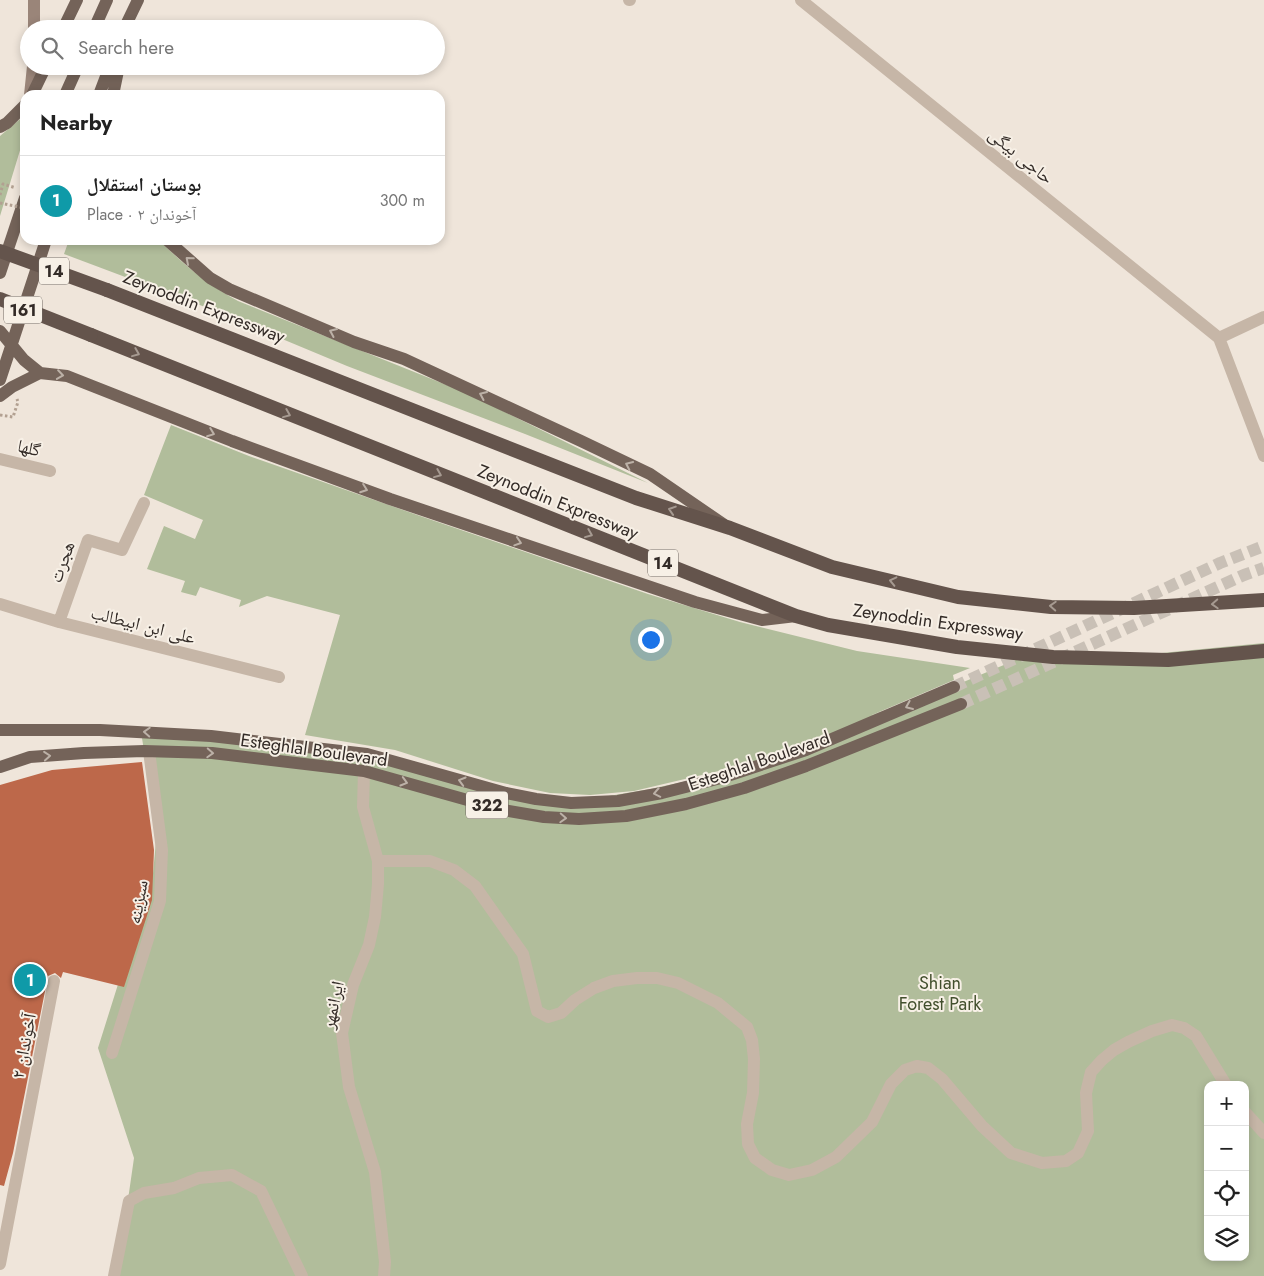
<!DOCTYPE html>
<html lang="en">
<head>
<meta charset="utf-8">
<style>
  body { margin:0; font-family:Jost,"Noto Naskh Arabic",sans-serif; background:#f6f6f6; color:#222 }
  .controls { position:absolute; right:15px; bottom:15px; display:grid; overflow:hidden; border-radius:10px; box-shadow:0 2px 8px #0003 }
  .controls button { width:45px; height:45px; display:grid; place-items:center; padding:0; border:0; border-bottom:1px solid #e0e0e0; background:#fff; color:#222; font:25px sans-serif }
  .you { position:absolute; left:650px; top:639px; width:18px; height:18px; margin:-12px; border:4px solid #fff; border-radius:50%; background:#1a73e8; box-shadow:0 0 0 8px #1a73e833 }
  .badge { display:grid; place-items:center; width:32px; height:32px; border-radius:50%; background:#111827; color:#fff; font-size:16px; font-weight:700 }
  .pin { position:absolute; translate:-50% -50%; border:2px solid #fff; box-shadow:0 1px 5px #0006 }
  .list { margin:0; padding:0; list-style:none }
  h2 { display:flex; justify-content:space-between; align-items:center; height:65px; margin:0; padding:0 20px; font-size:21px }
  h2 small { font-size:16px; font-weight:400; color:#767676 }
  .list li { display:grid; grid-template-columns:32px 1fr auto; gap:15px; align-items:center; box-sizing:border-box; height:90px; padding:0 20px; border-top:1px solid #e0e0e0 }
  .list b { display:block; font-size:19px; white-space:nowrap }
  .list p { margin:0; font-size:16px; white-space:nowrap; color:#767676 }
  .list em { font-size:16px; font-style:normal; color:#767676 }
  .icon { flex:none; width:28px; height:28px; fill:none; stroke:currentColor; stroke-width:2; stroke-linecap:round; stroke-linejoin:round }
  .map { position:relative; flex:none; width:1264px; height:1276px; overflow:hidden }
  .search { position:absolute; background:#fff; box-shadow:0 2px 8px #0003; left:20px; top:20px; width:425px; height:55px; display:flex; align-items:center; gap:12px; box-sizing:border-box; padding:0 18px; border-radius:28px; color:#767676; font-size:19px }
  .panel { position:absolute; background:#fff; box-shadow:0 2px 8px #0003; left:20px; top:90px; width:425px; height:155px; border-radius:15px }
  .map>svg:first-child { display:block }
  .green { fill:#b1bd9b; fill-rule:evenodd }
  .building { fill:#bd684a }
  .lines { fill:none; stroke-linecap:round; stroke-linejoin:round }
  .primary-tunnel { stroke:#c9c0b6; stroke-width:12; stroke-dasharray:12 6; stroke-linecap:butt }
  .path { stroke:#b2a091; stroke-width:3; stroke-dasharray:2.5 2.5; stroke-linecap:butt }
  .minor { stroke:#c6b6a7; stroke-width:12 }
  .secondary { stroke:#9a8579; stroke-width:12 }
  .primary { stroke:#746359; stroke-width:12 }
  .trunk { stroke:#64544c; stroke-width:14 }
  .path-bridge { stroke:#b2a091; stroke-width:3; stroke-dasharray:2.5 2.5; stroke-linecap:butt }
  .trunk-bridge { stroke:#64544c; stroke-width:14 }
  .oneway { stroke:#bcb1a7 }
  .oneway2 { stroke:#a69a91 }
  .labels { text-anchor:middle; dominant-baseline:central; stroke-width:4; stroke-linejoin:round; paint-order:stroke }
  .shield { fill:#f7f0e6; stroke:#6e6660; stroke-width:1 }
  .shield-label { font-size:16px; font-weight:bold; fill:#332b27 }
  .street-label { font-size:18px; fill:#332b27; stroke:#f7f0e6 }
  .park-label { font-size:18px; fill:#424f2d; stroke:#f7f0e6 }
</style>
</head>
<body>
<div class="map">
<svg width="1264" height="1276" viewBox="0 0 1264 1276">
  <rect width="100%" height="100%" fill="#efe5da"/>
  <path class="green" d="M25,115v19l-25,82v-80z
    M69,240h90c24,24 49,45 79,61l231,93 179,89 -123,-49 -178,-68 -134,-56 -149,-56z
    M171,425l78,31 174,61 225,77 92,28 117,29 113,17 -17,7 1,5 -82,35 82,-29 78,-33 109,2 123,-12v633h-1147l17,-118 -36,-110 55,-175 4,-42 -16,-99 243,29 122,35 91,2 53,-9 56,-12 34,-11 -106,25 -44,4 -40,-2 -57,-12 -98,-31 -90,-15 35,-120 -73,-19 -28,11 2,-7 -41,-13 -4,9 -15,-4 4,-11 -38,-12 17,-43 31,13 8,-19 -59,-25zM1208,1085h37v172h-37z"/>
  <path class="building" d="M142,762l12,88 -2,50 -28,87 -61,-15 -2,6 -6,-5 -7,3 -35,177 -9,33 -4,-1v-400l52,-15z"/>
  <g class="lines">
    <path class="primary-tunnel" d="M954,687l266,-124 44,-17
      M961,704l283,-129 20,-7"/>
    <path class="path" d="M0,195l3,-11 13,4
      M0,415l13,2 5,-15 -1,-3"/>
    <path class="minor" d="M629,0h1
      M801,0l418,338
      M1219,338l45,118
      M1219,338l45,-21
      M0,459l50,12
      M0,604l59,18 220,55
      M59,622l29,-82 34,10 22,-47
      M364,771l-1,36 15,54v23l-3,33 -6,28 -16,40 -11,48 7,54 26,85 10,90 -1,14
      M378,861h52l24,9 21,16 48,68 14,57 11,6 13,-4 14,-13 19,-12 19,-7 24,-3h20l21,5 40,20 29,24 5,13 2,19 -1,34 -6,31 1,20 7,14 17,12 17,5 23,-5 24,-13 36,-35 19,-38 14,-14 12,-4 11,2 14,11 40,47 29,27 31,10 24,-2 12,-8 10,-22 -2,-38 5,-21 11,-12 12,-10 14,-8 24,-11 20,-6 12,3 12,8 30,49
      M112,1053l48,-152 2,-51 -13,-99
      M1245,1112l19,21
      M0,1264l54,-283
      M114,1276l15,-75 15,-8 30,-5 25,-10 33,-3 29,16 41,85"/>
    <path class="secondary" d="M34,29v-29
      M30,95l3,-29"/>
    <path class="primary" d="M63,29l14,-29
      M94,29l13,-29
      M124,29l14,-29
      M32,95l14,-29
      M65,95l13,-29
      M99,95l11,-29
      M113,95l6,-29
      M0,127l7,-4 18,-18
      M167,240l43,38 19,11 125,53 50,17 177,82 69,33 73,50
      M0,273l25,-75
      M0,331l24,29 16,13
      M0,380l46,-140
      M0,396l12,-9 28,-14 27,3 165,65 158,58 305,103 67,18 34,-4
      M0,730h100l111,6 156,18 139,39 30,6 35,4 47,-2 44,-8 59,-15 85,-28 148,-63
      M0,767l30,-10 54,-4 60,-2 68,2 152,18 139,39 41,7 35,2 47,-3 60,-12 58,-16 62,-22 155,-62"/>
    <path class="trunk" d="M107,290l529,208 94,30 102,39 126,30 93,10 83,1 130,-8
      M91,335l705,281 32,9 129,22 96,10 115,3 96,-9"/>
    <path class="path-bridge" d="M0,203l25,5"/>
    <path class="trunk-bridge" d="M0,251l107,39
      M0,299l91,36"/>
  </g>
  <defs><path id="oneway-chevron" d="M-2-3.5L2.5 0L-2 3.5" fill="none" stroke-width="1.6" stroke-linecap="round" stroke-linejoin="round" transform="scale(1.25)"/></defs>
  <g class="oneway">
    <use href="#oneway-chevron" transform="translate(189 260) rotate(-139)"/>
    <use href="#oneway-chevron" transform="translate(333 332) rotate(-156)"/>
    <use href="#oneway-chevron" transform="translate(60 375) rotate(8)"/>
    <use href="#oneway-chevron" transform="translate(483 395) rotate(-156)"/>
    <use href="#oneway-chevron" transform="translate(211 433) rotate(21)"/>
    <use href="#oneway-chevron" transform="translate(629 465) rotate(-155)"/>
    <use href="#oneway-chevron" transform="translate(364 489) rotate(20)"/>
    <use href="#oneway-chevron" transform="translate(518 542) rotate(18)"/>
    <use href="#oneway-chevron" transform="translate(909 706) rotate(157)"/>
    <use href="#oneway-chevron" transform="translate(147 732) rotate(-177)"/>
    <use href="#oneway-chevron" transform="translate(210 753) rotate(3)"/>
    <use href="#oneway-chevron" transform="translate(47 756) rotate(-5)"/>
    <use href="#oneway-chevron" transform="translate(462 781) rotate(-164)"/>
    <use href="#oneway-chevron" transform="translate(404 782) rotate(16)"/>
    <use href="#oneway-chevron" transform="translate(657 793) rotate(169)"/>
    <use href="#oneway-chevron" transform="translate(563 818) rotate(3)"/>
  </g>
  <g class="oneway2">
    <use href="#oneway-chevron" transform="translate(136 353) rotate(22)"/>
    <use href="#oneway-chevron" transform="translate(287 414) rotate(22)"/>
    <use href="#oneway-chevron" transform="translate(438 474) rotate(22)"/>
    <use href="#oneway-chevron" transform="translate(672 510) rotate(-162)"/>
    <use href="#oneway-chevron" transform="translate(589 534) rotate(22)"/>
    <use href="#oneway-chevron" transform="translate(893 581) rotate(-167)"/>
    <use href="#oneway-chevron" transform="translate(1215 604) rotate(177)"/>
    <use href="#oneway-chevron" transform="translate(1053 606) rotate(-177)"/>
  </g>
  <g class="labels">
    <g class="shield">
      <rect x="39" y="257.5" width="30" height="27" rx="4"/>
      <rect x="4" y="296.5" width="38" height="27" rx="4"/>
      <rect x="648" y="549.5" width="30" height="27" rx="4"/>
      <rect x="466" y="791.5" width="42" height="27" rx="4"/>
    </g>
    <g class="shield-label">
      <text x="54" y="271">14</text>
      <text x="23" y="310">161</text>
      <text x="663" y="563">14</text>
      <text x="487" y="805">322</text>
    </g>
    <g class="street-label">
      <text transform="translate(1021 156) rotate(39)">حاجی بیگی</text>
      <text transform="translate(204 307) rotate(21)">Zeynoddin Expressway</text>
      <text transform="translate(29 448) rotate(14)">گلها</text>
      <text transform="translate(558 502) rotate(22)">Zeynoddin Expressway</text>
      <text transform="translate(62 562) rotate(-70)">هجرت</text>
      <text transform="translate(938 622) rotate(8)">Zeynoddin Expressway</text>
      <text transform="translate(143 625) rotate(14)">علی ابن ابیطالب</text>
      <text transform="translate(314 750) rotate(8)">Esteghlal Boulevard</text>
      <text transform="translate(759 761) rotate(-19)">Esteghlal Boulevard</text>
      <text transform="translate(138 902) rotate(-80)">سبزینه</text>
      <text transform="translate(333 1005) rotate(-78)">ایرانمهر</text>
      <text transform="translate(24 1046) rotate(-79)">آخوندان ۲</text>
    </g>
    <g class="park-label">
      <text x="940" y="983">Shian<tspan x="940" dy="21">Forest Park</tspan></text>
    </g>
  </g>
</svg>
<div class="controls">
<button>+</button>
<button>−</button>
<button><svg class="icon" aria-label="locate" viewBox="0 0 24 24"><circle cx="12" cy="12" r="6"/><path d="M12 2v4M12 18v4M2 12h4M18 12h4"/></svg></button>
<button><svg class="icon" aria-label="layers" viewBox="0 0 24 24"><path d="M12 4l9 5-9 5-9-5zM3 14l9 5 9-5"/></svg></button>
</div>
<div class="you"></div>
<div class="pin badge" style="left:30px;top:980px;background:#0f9aa8">1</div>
<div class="search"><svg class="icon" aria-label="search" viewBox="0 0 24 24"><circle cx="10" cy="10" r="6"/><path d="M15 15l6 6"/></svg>Search here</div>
<section class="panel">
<h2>Nearby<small></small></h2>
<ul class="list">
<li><span class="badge" style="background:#0f9aa8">1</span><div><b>بوستان استقلال</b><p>Place · آخوندان ۲</p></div><em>300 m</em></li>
</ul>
</section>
</div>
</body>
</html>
